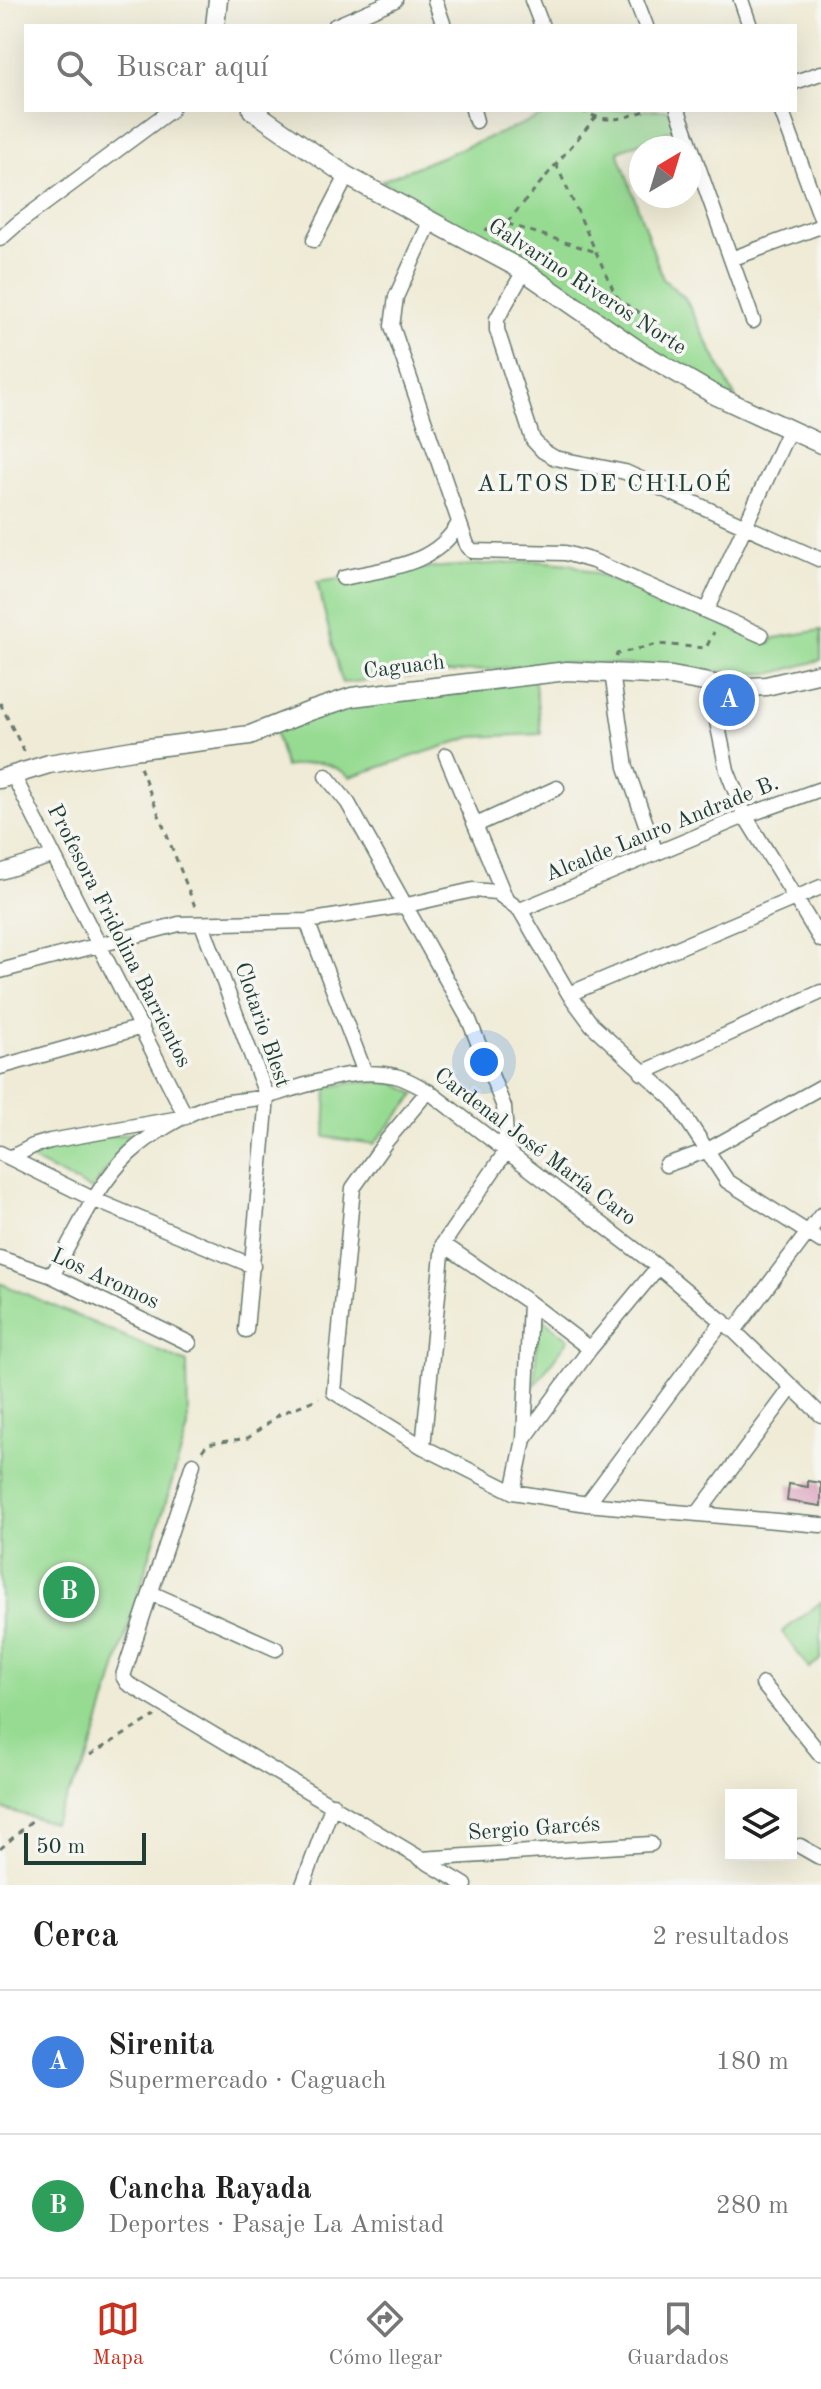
<!DOCTYPE html>
<html lang="es">
<head>
<meta charset="utf-8">
<style>
  body { margin:0; font-family:"Old Standard TT",serif; background:#f2f2f2; color:#222 }
  .controls { position:absolute; right:24px; bottom:24px; display:grid; overflow:hidden; border-radius:0px; box-shadow:0 8px 32px #0002 }
  .controls button { width:72px; height:72px; display:grid; place-items:center; padding:0; border:0; border-bottom:2px solid #e0e0e0; background:#fff; color:#222; font:40px sans-serif }
  .compass { position:absolute; left:629px; top:136px; width:72px; height:72px; border-radius:50%; background:#fff; box-shadow:0 8px 32px #0002; rotate:38deg }
  .scale { position:absolute; left:24px; bottom:20px; width:122px; box-sizing:border-box; padding-left:8px; border:4px solid #1f3d34; border-top:0; font-size:22px; line-height:28px; white-space:nowrap; color:#1f3d34; -webkit-text-stroke:6px #f6f6f2; paint-order:stroke }
  .you { position:absolute; left:484px; top:1062px; width:28px; height:28px; margin:-20px; border:6px solid #fff; border-radius:50%; background:#1a73e8; box-shadow:0 0 0 12px #1a73e833 }
  .badge { display:grid; place-items:center; width:52px; height:52px; border-radius:50%; background:#c8321e; color:#fff; font-size:26px; font-weight:700 }
  .pin { position:absolute; translate:-50% -50%; border:4px solid #fff; box-shadow:0 2px 8px #0006 }
  .list { margin:0; padding:0; list-style:none }
  h2 { display:flex; justify-content:space-between; align-items:center; height:104px; margin:0; padding:0 32px; font-size:34px }
  h2 small { font-size:26px; font-weight:400; color:#767676 }
  .list li { display:grid; grid-template-columns:52px 1fr auto; gap:24px; align-items:center; box-sizing:border-box; height:144px; padding:0 32px; border-top:2px solid #e0e0e0 }
  .list b { display:block; font-size:30px; white-space:nowrap }
  .list p { margin:0; font-size:26px; white-space:nowrap; color:#767676 }
  .list em { font-size:26px; font-style:normal; color:#767676 }
  .icon { flex:none; width:44px; height:44px; fill:none; stroke:currentColor; stroke-width:2; stroke-linecap:round; stroke-linejoin:round }
  .map { position:relative; flex:none; width:821px; height:1885px; overflow:hidden }
  .search { position:absolute; background:#fff; box-shadow:0 8px 32px #0002; left:24px; right:24px; top:24px; height:88px; display:flex; align-items:center; gap:20px; box-sizing:border-box; padding:0 28px; border-radius:0px; color:#767676; font-size:30px }
  .sheet { height:392px; background:#fff }
  nav { display:flex; justify-content:space-around; align-items:center; box-sizing:border-box; height:112px; border-top:2px solid #e0e0e0; background:#fff; font-size:22px; color:#767676 }
  nav a { display:grid; justify-items:center; gap:4px }
  nav .on { color:#c8321e }
  .map>svg:first-child { display:block }
  .green { fill:#97db93; stroke:#5b8c64; stroke-width:2 }
  .building { fill:#dda4bf }
  .lines { fill:none; stroke-linecap:round; stroke-linejoin:round }
  .minor-casing { stroke:#687a6d; stroke-width:17 }
  .tertiary-casing { stroke:#687a6d; stroke-width:21 }
  .path { stroke:#687a6d; stroke-width:3; stroke-dasharray:6 6; stroke-linecap:butt }
  .minor { stroke:#fff; stroke-width:14 }
  .tertiary { stroke:#fff; stroke-width:18 }
  .labels { text-anchor:middle; dominant-baseline:central; stroke-width:7; stroke-linejoin:round; paint-order:stroke }
  .street-label { font-size:22px; fill:#1f3d34; stroke:#f6f6f2 }
  .neighbourhood-label { font-size:24px; letter-spacing:2px; fill:#1f3d34; stroke:#f6f6f2 }
</style>
</head>
<body>
<div class="map">
<svg width="821" height="1885" viewBox="0 0 821 1885">
  <rect width="100%" height="100%" fill="#f6f6f2"/>
  <filter id="ink" filterUnits="userSpaceOnUse"><feTurbulence type="fractalNoise" baseFrequency=".0125" numOctaves="2"/><feDisplacementMap in="SourceGraphic" scale="16" xChannelSelector="R" yChannelSelector="G"/><feConvolveMatrix kernelMatrix="1 2 1 2 8 2 1 2 1" color-interpolation-filters="sRGB"/></filter>
  <filter id="wash" filterUnits="userSpaceOnUse"><feTurbulence type="fractalNoise" baseFrequency=".006" numOctaves="4" result="noise"/><feDisplacementMap in="SourceGraphic" scale="32" xChannelSelector="R" yChannelSelector="G"/><feGaussianBlur stdDeviation="1.8" result="paint"/><feColorMatrix in="noise" values="0 0 0 0 0 0 0 0 0 0 0 0 0 0 0 0 0 1.4 0 .05"/><feComposite in="paint" operator="in"/></filter>
  <g filter="url(#wash)">
    <rect width="100%" height="100%" fill="#efebd6"/>
    <path class="green" d="M557,110h116l6,17 -61,24 45,128 22,19 51,101 -91,-48 -121,-89 -143,-81z
      M536,561l35,3 199,79 5,-5 46,-8v30l-47,13 -37,1 -62,-8 -120,-3 -213,20 -25,-101 94,-13z
      M534,675l7,59 -69,3 -122,40c-24,-19 -37,-15 -65,-10l-12,-41 37,-15z
      M365,1081l29,2 22,11 -42,50 -49,-7 2,-50z
      M148,1131c-25,17 -40,35 -56,59l-65,-32c35,-19 82,-21 121,-27z
      M0,1283l187,80 1,65 -98,327 -37,68 -53,-15z
      M539,1316l30,23 -35,47z
      M821,1602v57l-12,9 -27,-36z"/>
    <g id="blocks">
      <path class="building" d="M808,1481l13,2v23l-34,-5 2,-17 19,3z"/>
    </g>
  </g>
  <g filter="url(#ink)">
    <use href="#blocks" fill-opacity="0" stroke="#687a6d" stroke-width="2"/>
    <g class="lines">
      <g class="minor-casing">
        <path id="minor" d="M435,0l9,26
          M532,0l10,26
          M636,0l10,26
          M741,0l9,26
          M335,26l60,-26
          M795,82l26,-9
          M473,110l3,11
          M678,110l75,211
          M781,110l40,108
          M431,220l-35,77 -4,29 75,219 5,6 93,2 28,8 113,50 83,-181
          M0,239l17,-15 154,-114
          M314,240l33,-64
          M731,259l90,-33
          M524,271l-27,48v11l36,110 10,11 12,7 70,14 196,88
          M343,578c44,-10 92,-12 116,-55
          M706,611l55,24
          M612,673l14,94 30,86
          M709,683l18,87 18,46 76,124
          M446,755l59,142
          M326,776l22,27 121,217 35,87 3,43 -64,94 -20,203
          M476,825l81,-37
          M0,872l52,-16
          M520,910l225,-94 76,-27
          M307,921l58,152
          M202,924l65,173 -21,233
          M0,971l179,-47 128,-3 100,-16 66,-15 23,2 24,18 49,84 23,31 82,75 53,81 94,60
          M569,994l252,-107
          M0,1067l142,-40
          M642,1073l179,-81
          M428,1091l-41,49 -34,48 -19,204 89,55 90,45 74,12 234,21
          M0,1153l95,47 158,66
          M10,1158l23,-12 17,-5 136,-24 -173,-342
          M666,1165l40,-14 115,-64
          M443,1244l87,59 60,46
          M0,1258l52,18 137,67
          M52,1276c23,-41 44,-91 78,-123 21,-19 53,-38 79,-47 19,-6 41,-5 60,-10 40,-11 84,-30 126,-20 11,2 23,10 33,15l230,176 76,64 87,84
          M734,1331l87,-116
          M524,1439l66,-90 68,-82
          M193,1464l-70,212 4,7 338,202
          M513,1492l11,-53 6,-136
          M587,1504l136,-183
          M699,1512l93,-125
          M151,1593l125,56
          M763,1684l58,71
          M800,1846l21,12
          M421,1859l230,-15
          M303,1885l30,-81"/>
      </g>
      <g class="tertiary-casing">
        <path id="tertiary" d="M215,26l3,-26
          M252,110l95,66 177,95 117,81 74,43 106,49
          M0,779l49,-15 84,-14 117,-15 60,-24 42,-14 215,-26 105,5 63,12 31,-2 55,-13"/>
      </g>
      <path class="path" d="M581,110c27,15 39,9 67,0
        M556,164l59,130 8,9 31,18 24,33
        M485,230l15,-3 9,-7 87,-103
        M509,244l-4,-21 91,29
        M601,303l14,-9
        M616,657l1,-3 41,-10 48,4 8,-16
        M0,703l26,52
        M140,767l56,142
        M202,1451l5,-7 41,-6 32,-24 39,-16
        M90,1755l65,-39
        M0,1849l35,-31"/>
      <use href="#minor" class="minor"/>
      <use href="#tertiary" class="tertiary"/>
    </g>
  </g>
  <g class="labels">
    <g class="street-label">
      <text transform="translate(587 287) rotate(33)">Galvarino Riveros Norte</text>
      <text transform="translate(404 667) rotate(-7)">Caguach</text>
      <text transform="translate(662 829) rotate(-22)">Alcalde Lauro Andrade B.</text>
      <text transform="translate(119 936) rotate(63)">Profesora Fridolina Barrientos</text>
      <text transform="translate(262 1025) rotate(71)">Clotario Blest</text>
      <text transform="translate(535 1147) rotate(37)">Cardenal José María Caro</text>
      <text transform="translate(105 1279) rotate(25)">Los Aromos</text>
      <text transform="translate(534 1829) rotate(-4)">Sergio Garcés</text>
    </g>
    <g class="neighbourhood-label">
      <text x="605" y="485">ALTOS DE CHILOÉ</text>
    </g>
  </g>
</svg>
<div class="controls">
<button><svg class="icon" aria-label="layers" viewBox="0 0 24 24"><path d="M12 4l9 5-9 5-9-5zM3 14l9 5 9-5"/></svg></button>
</div>
<svg class="compass" viewBox="-18 -18 36 36"><path d="M0-13l5 13h-10z" fill="#e53935"/><path d="M0 13l5-13h-10z" fill="#767676"/></svg>
<div class="scale">50 m</div>
<div class="you"></div>
<div class="pin badge" style="left:729px;top:700px;background:#3f7fe0">A</div>
<div class="pin badge" style="left:69px;top:1592px;background:#2e9e5b">B</div>
<div class="search"><svg class="icon" aria-label="search" viewBox="0 0 24 24"><circle cx="10" cy="10" r="6"/><path d="M15 15l6 6"/></svg>Buscar aquí</div>
</div>
<section class="sheet">
<h2>Cerca<small>2 resultados</small></h2>
<ul class="list">
<li><span class="badge" style="background:#3f7fe0">A</span><div><b>Sirenita</b><p>Supermercado · Caguach</p></div><em>180 m</em></li>
<li><span class="badge" style="background:#2e9e5b">B</span><div><b>Cancha Rayada</b><p>Deportes · Pasaje La Amistad</p></div><em>280 m</em></li>
</ul>
</section>
<nav>
<a class="on"><svg class="icon" aria-label="map" viewBox="0 0 24 24"><path d="M3 6l6-2 6 2 6-2v14l-6 2-6-2-6 2zM9 4v14M15 6v14"/></svg>Mapa</a>
<a><svg class="icon" aria-label="directions" viewBox="0 0 24 24"><path d="M12 3l9 9-9 9-9-9zM9 14v-3h6M13 9l2 2-2 2"/></svg>Cómo llegar</a>
<a><svg class="icon" aria-label="saved" viewBox="0 0 24 24"><path d="M7 4h10v16l-5-4-5 4z"/></svg>Guardados</a>
</nav>
</body>
</html>
